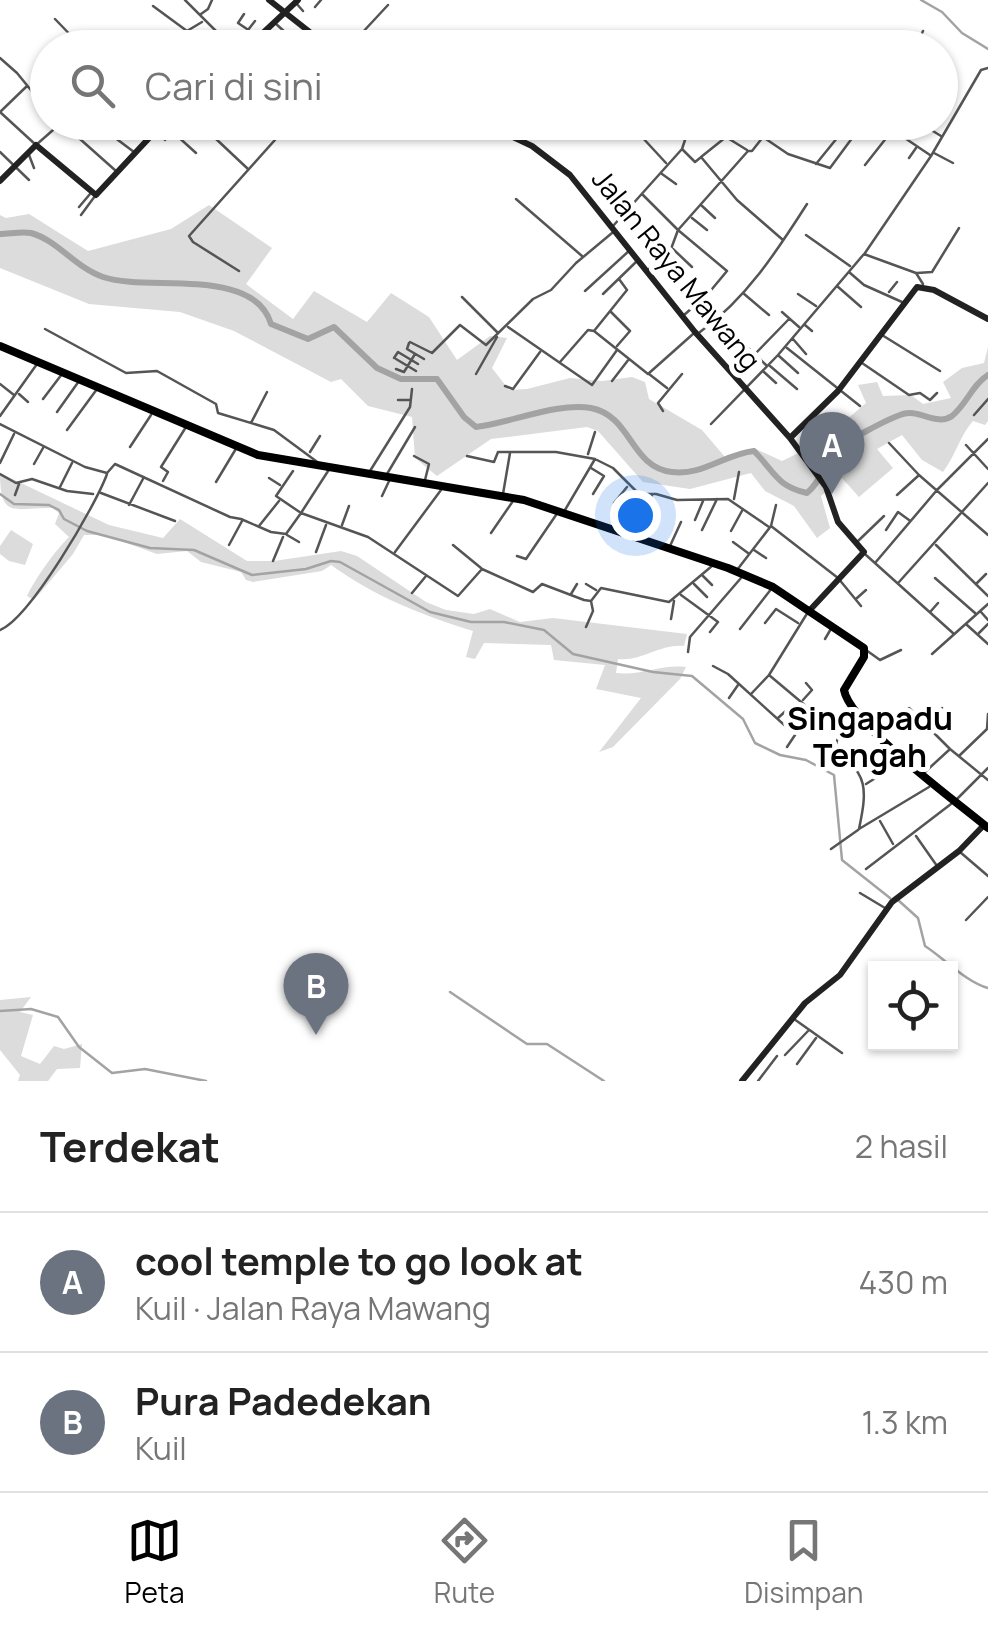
<!DOCTYPE html>
<html lang="id">
<head>
<meta charset="utf-8">
<style>
  body { margin:0; font-family:Manrope,sans-serif; background:#f6f6f6; color:#222 }
  .controls { position:absolute; right:30px; bottom:30px; display:grid; overflow:hidden; border-radius:0px; box-shadow:0 2px 8px #0004 }
  .controls button { width:90px; height:90px; display:grid; place-items:center; padding:0; border:0; border-bottom:2px solid #e0e0e0; background:#fff; color:#222; font:50px sans-serif }
  .you { position:absolute; left:635px; top:515px; width:35px; height:35px; margin:-25px; border:8px solid #fff; border-radius:50%; background:#1a73e8; box-shadow:0 0 0 15px #1a73e833 }
  .badge { display:grid; place-items:center; width:65px; height:65px; border-radius:50%; background:#000; color:#fff; font-size:32px; font-weight:700 }
  .pin { position:absolute; translate:-50% -82px; filter:drop-shadow(0 2px 5px #0008) }
  .pin::after { content:''; position:absolute; top:52px; width:35px; height:30px; background:inherit; clip-path:polygon(0 0,100% 0,50% 100%) }
  .list { margin:0; padding:0; list-style:none }
  h2 { display:flex; justify-content:space-between; align-items:center; height:130px; margin:0; padding:0 40px; font-size:42px }
  h2 small { font-size:32px; font-weight:400; color:#767676 }
  .list li { display:grid; grid-template-columns:65px 1fr auto; gap:30px; align-items:center; box-sizing:border-box; height:140px; padding:0 40px; border-top:2px solid #e0e0e0 }
  .list b { display:block; font-size:38px; white-space:nowrap }
  .list p { margin:0; font-size:32px; white-space:nowrap; color:#767676 }
  .list em { font-size:32px; font-style:normal; color:#767676 }
  .icon { flex:none; width:55px; height:55px; fill:none; stroke:currentColor; stroke-width:2; stroke-linecap:round; stroke-linejoin:round }
  .map { position:relative; flex:none; width:988px; height:1081px; overflow:hidden }
  .search { position:absolute; background:#fff; box-shadow:0 2px 8px #0004; left:30px; right:30px; top:30px; height:110px; display:flex; align-items:center; gap:25px; box-sizing:border-box; padding:0 35px; border-radius:55px; color:#767676; font-size:38px }
  .sheet { height:410px; background:#fff }
  nav { display:flex; justify-content:space-around; align-items:center; box-sizing:border-box; height:140px; border-top:2px solid #e0e0e0; background:#fff; font-size:28px; color:#767676 }
  nav a { display:grid; justify-items:center; gap:5px }
  nav .on { color:#000 }
  .map>svg:first-child { display:block }
  .green { fill:#dcdcdc }
  .lines { fill:none; stroke-linecap:round; stroke-linejoin:round }
  .stream { stroke:#a3a3a3; stroke-width:2.5 }
  .river { stroke:#a3a3a3; stroke-width:6 }
  .street { stroke:#555; stroke-width:2.5 }
  .secondary { stroke:#222; stroke-width:6 }
  .primary { stroke:#000; stroke-width:8 }
  .labels { text-anchor:middle; dominant-baseline:central; stroke-width:10; stroke-linejoin:round; paint-order:stroke }
  .street-label { font-size:28px; fill:#000; stroke:#fff }
  .quarter-label { font-size:32px; font-weight:bold; fill:#000; stroke:#fff }
</style>
</head>
<body>
<div class="map">
<svg width="988" height="1081" viewBox="0 0 988 1081">
  <rect width="100%" height="100%" fill="#fff"/>
  <path class="green" d="M209,205l63,43 -26,36 47,35 21,-28 53,31 24,-29 38,24 28,43 33,-24 17,2 -15,30 17,22 18,-1 43,-11 32,3 30,-4 13,5 4,17 53,31 23,27 29,-9 28,13 37,-18 47,-40 -8,-18 19,-3 6,14 28,-1 12,9 28,-6 -8,-16 19,-14 22,-5 4,-16v74l-3,4 -12,-4c-14,16 -17,34 -30,51l-21,-12 -20,-25 -25,14 16,19 -34,29 -17,-19 -21,18 9,32 -13,10 -23,-32 -29,-15 -14,-18 -61,16 -47,-7 -45,-51 -11,-4 -96,12 -54,37 -22,-18 -3,-41 -44,-11 -27,-27 -10,3 -97,-51 -54,-19 -91,-8 -89,-36v-53l6,3 23,-4 59,37 83,-22z
    M0,473l109,52 54,13 17,-19 67,42h27l67,-10 16,5 69,46 20,8 28,4 16,-5 30,13 33,-4 134,16 -3,12c-25,-2 -43,16 -66,13l-2,14c25,3 45,-9 70,-6l-6,12 -67,68 -14,5 42,-54 -45,-9 9,-24 -51,-5 -3,-15 -67,-2 -9,16 -9,-2 7,-26c-51,-16 -98,-34 -142,-66l-9,6 -69,11 -7,-2 -5,-8 -40,-10 -14,-11 -30,3 -53,-19h-20l-11,19 -39,46 -7,-4c9,-19 28,-45 42,-59l-14,-13 4,-11 -7,-5c-36,-1 -52,13 -52,-35z
    M11,530l22,14 -8,21 -16,-4 -9,-7v-8z
    M31,997l-11,15 13,3 -12,41 19,8 14,-18 10,3 18,-5 -2,24 -23,1 -9,12h-30l2,-6 -20,-25v-50z"/>
  <g class="lines">
    <path class="stream" d="M921,0l21,12 20,21 26,16
      M0,494l14,10 35,1 10,5 5,9 23,12 63,17 44,2 58,25 54,-6 25,-8 9,1 90,50 41,10h33l40,8 29,24 80,18 39,4 51,43 12,24 25,12 26,5 28,15 8,85 48,38
      M898,900l20,18 7,28c20,13 41,36 63,42
      M450,992l77,52h20l57,37
      M0,1011l31,-2 27,8 21,30 33,26 33,-4 61,12"/>
    <path class="river" d="M0,234c9,0 22,-3 31,-1 26,7 45,35 72,44 45,15 151,-11 168,47l37,15 26,-12 43,41 24,11h36l27,38 12,10c34,-4 82,-25 115,-19 41,8 39,59 81,64 30,4 53,-18 82,-21 20,20 22,35 53,42 15,-12 17,-31 31,-44 8,-8 50,-30 62,-34 18,-8 36,12 52,1 15,-12 20,-31 36,-41"/>
    <path class="street" d="M185,0l48,48
      M296,3l7,8
      M153,6l34,25 15,-9
      M315,7l6,-7
      M201,14l7,-5 4,-9
      M244,14l-6,9 9,6
      M55,19l28,29
      M255,21l-7,9 8,5
      M275,23l11,10
      M265,32l18,16
      M254,41l7,7
      M348,48l40,-43
      M915,48l8,-17
      M0,58l17,15 31,38
      M27,86l-27,26 36,33 25,-22
      M94,122l40,30
      M198,122l50,47
      M266,122l14,12
      M667,122l18,18 -3,9 13,13 5,-4
      M881,122l49,33
      M929,122l-1,6 13,8
      M62,123l54,48
      M164,124l32,29
      M426,124l1,-2
      M157,131l8,9
      M641,136l25,27
      M747,150l-21,-13 -25,20 36,43 46,40
      M0,152l29,28
      M934,153l19,10
      M29,155l5,13
      M909,158l7,-10
      M816,164l34,-42
      M865,165l26,-33
      M662,174l14,10
      M642,194l36,36 -7,19 -23,21
      M516,199l66,57
      M701,205l14,13
      M79,207l11,-13
      M81,215l14,-19
      M692,218l15,12
      M613,226l69,-77
      M806,235l44,31
      M673,249l19,18
      M865,253l66,-97 50,-86 7,-2
      M239,271l-46,-29 -4,-6 102,-114
      M849,272l15,13 38,17
      M917,273l15,-1 27,-44
      M837,286l24,21
      M585,291l45,-41
      M889,292l8,-10
      M743,293l26,22
      M603,294l34,-33
      M798,294l18,12
      M462,297l36,36
      M611,312l19,19 -13,15
      M782,312l17,15
      M684,315l23,-20 20,-24 -49,-41 70,-79h4l11,-14 25,17 42,14 34,-46
      M718,319l48,46
      M805,325l7,6
      M508,327l84,58 25,-35
      M45,329l81,44 31,-2 59,33 2,9 56,17 46,34
      M594,331l33,-41 -8,-11
      M700,332c46,-33 77,-81 107,-128
      M882,335l58,36
      M793,339l13,15
      M410,342l22,11 28,-28 26,20 47,-46 18,-9 25,-27 36,-30
      M409,343l-2,6 17,10
      M787,348l73,58
      M755,354l34,-35
      M779,356l19,17
      M394,358l4,-6 20,12
      M396,359l20,12
      M560,362l28,-32 6,1 54,43 45,-40
      M862,363l47,32 11,-2 10,7 7,-7
      M770,366l27,23
      M396,369l8,3 11,-18
      M764,372l12,11
      M476,374l21,-37
      M649,374l18,14
      M612,381l17,-22
      M0,384l14,11
      M505,386l8,3 27,-37
      M19,394l9,8
      M43,399l19,-25
      M398,400h12
      M663,411l-5,-8 24,-29
      M57,412l22,-31
      M974,415l14,-16
      M0,416l37,-52
      M251,423l16,-31
      M0,424l85,43 22,6 8,-9 115,53 11,2 30,13 15,2 15,-21 67,24 90,59 24,-27 51,23 9,-8 42,16 7,1 10,-13 68,14 43,-36
      M711,424l67,-69 86,-101 52,19 7,11
      M67,430l30,-41
      M889,443l30,32 69,60
      M966,445l22,24
      M130,447l21,-32
      M310,452l10,-16
      M588,454l7,-22
      M414,456l15,8 -4,16
      M467,456l27,6 4,-10h58l39,7
      M0,463l14,-29
      M34,464l9,-16
      M591,468l13,8 -11,18
      M293,471l-17,25 25,17 29,-45
      M370,471l40,-64 2,-18
      M0,474l16,9 16,-4 35,12 26,3
      M387,474l28,-47
      M269,478l11,7
      M163,481l5,-9 -7,-5 25,-40
      M216,482l21,-35
      M60,487l12,-24
      M101,493l74,28
      M503,494l7,-41
      M15,495l4,-11
      M897,495l21,-19
      M382,496l8,-17
      M734,499l5,-27
      M614,503l13,-16
      M129,505l15,-28
      M635,508l6,-13
      M565,510l30,-51 18,9 26,26h17l21,6 51,-1 41,28
      M638,520l14,-25
      M695,520l8,-19
      M342,525l7,-19
      M259,526l20,-25
      M771,526l67,52 23,28
      M702,530l15,-31
      M886,530l12,-18 11,8
      M731,531l12,-22
      M491,533l22,-32
      M287,535l12,7
      M644,538l13,-23
      M733,542l15,11
      M857,542l27,-26
      M229,545l13,-24
      M453,545l28,23
      M936,545l52,51
      M670,546l11,-24
      M754,550l12,8
      M316,552l10,-27
      M395,552l46,-62
      M866,555l88,79
      M517,556l9,3 30,-44
      M273,561l10,-24
      M875,563l62,-73 51,-51
      M737,570l34,-44 5,-21
      M703,576l9,9
      M935,578l40,35
      M899,582l89,-99
      M977,583l9,-9
      M586,584l10,6
      M694,584l13,13
      M412,593l14,-17
      M571,594l6,-10
      M681,595l37,27 -8,10
      M857,598l9,-8
      M931,611l7,-8
      M981,612l7,8
      M671,619l3,-18
      M765,623l11,-14 22,14
      M967,625l21,19
      M586,627l7,-16 -2,-10
      M740,629l32,-41
      M0,630c30,-12 96,-125 107,-156
      M979,633l9,-9
      M825,639l7,-12
      M866,650l14,10 21,-10
      M688,652l2,-15 51,-59
      M932,654l56,-50
      M713,666l15,8 64,58h5l18,-19
      M769,675l69,58
      M751,694l18,-19 39,-63
      M729,698l9,-13
      M803,700l9,-10 -6,-7
      M853,714l-14,20 -5,17c35,21 33,40 25,78l70,-42
      M778,718l11,-10
      M926,724l16,-16
      M878,734l31,-26 41,41 38,31
      M787,747l8,-12
      M960,755l27,-26 1,-15
      M925,772l24,-22
      M866,784l35,-22
      M957,799l31,-31
      M880,821l13,23
      M916,836l21,30
      M831,849l27,-19
      M960,852l28,24
      M866,869l85,-65
      M860,893l25,15
      M966,920l22,-23
      M794,1019l48,34
      M785,1055l23,-24
      M797,1064l19,-26
      M758,1081l19,-25"/>
    <path class="secondary" d="M269,0l61,48
      M247,48l51,-48
      M481,122l51,24 38,29 125,157 95,106 36,49 12,35 26,30 -55,59
      M0,181l36,-36 60,50 68,-73
      M790,438l48,-47 79,-104 17,3 54,29
      M742,1081l63,-78 35,-28 52,-73 67,-51 25,-26"/>
    <path class="primary" d="M0,346l258,109 266,45 204,68 45,19 91,61v9l-20,33c6,34 113,112 144,138"/>
  </g>
  <g class="labels">
    <g class="street-label">
      <text transform="translate(677 269) rotate(51)">Jalan Raya Mawang</text>
    </g>
    <g class="quarter-label">
      <text x="870" y="718">Singapadu<tspan x="870" dy="37">Tengah</tspan></text>
    </g>
  </g>
</svg>
<div class="controls">
<button><svg class="icon" aria-label="locate" viewBox="0 0 24 24"><circle cx="12" cy="12" r="6"/><path d="M12 2v4M12 18v4M2 12h4M18 12h4"/></svg></button>
</div>
<div class="you"></div>
<div class="pin badge" style="left:832px;top:494px;background:#6b7280">A</div>
<div class="pin badge" style="left:316px;top:1035px;background:#6b7280">B</div>
<div class="search"><svg class="icon" aria-label="search" viewBox="0 0 24 24"><circle cx="10" cy="10" r="6"/><path d="M15 15l6 6"/></svg>Cari di sini</div>
</div>
<section class="sheet">
<h2>Terdekat<small>2 hasil</small></h2>
<ul class="list">
<li><span class="badge" style="background:#6b7280">A</span><div><b>cool temple to go look at</b><p>Kuil · Jalan Raya Mawang</p></div><em>430 m</em></li>
<li><span class="badge" style="background:#6b7280">B</span><div><b>Pura Padedekan</b><p>Kuil</p></div><em>1.3 km</em></li>
</ul>
</section>
<nav>
<a class="on"><svg class="icon" aria-label="map" viewBox="0 0 24 24"><path d="M3 6l6-2 6 2 6-2v14l-6 2-6-2-6 2zM9 4v14M15 6v14"/></svg>Peta</a>
<a><svg class="icon" aria-label="directions" viewBox="0 0 24 24"><path d="M12 3l9 9-9 9-9-9zM9 14v-3h6M13 9l2 2-2 2"/></svg>Rute</a>
<a><svg class="icon" aria-label="saved" viewBox="0 0 24 24"><path d="M7 4h10v16l-5-4-5 4z"/></svg>Disimpan</a>
</nav>
</body>
</html>
